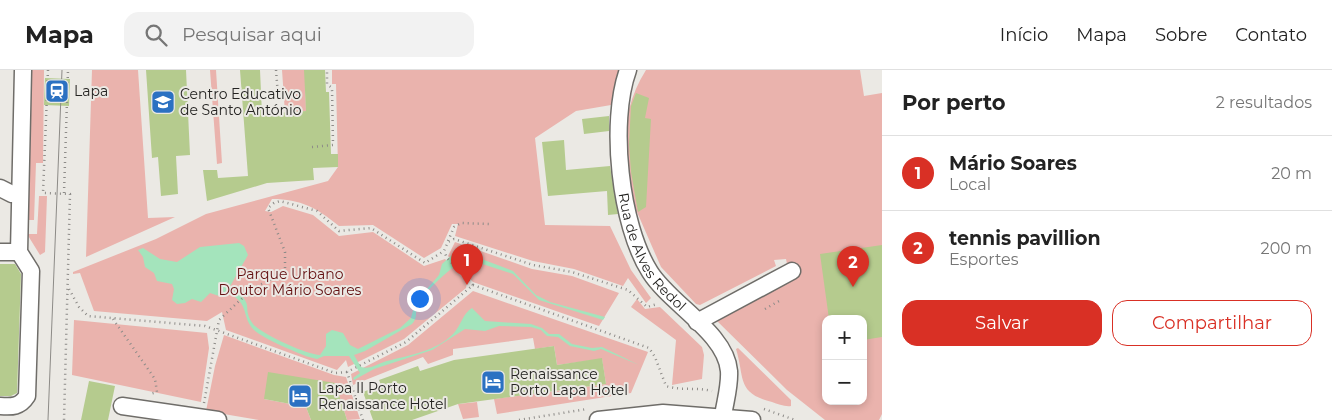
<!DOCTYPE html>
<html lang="pt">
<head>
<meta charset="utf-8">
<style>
  body { margin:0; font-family:Montserrat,sans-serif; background:#f2f2f2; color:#222 }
  .controls { position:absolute; right:15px; bottom:15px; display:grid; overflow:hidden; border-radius:10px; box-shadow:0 2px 8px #0003 }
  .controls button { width:45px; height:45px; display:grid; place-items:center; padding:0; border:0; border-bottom:1px solid #e0e0e0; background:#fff; color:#222; font:25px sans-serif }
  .you { position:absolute; left:419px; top:228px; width:18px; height:18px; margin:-12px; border:4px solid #fff; border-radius:50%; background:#1a73e8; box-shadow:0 0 0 8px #1a73e833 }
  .badge { display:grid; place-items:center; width:32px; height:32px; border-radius:50%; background:#d93025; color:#fff; font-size:16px; font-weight:700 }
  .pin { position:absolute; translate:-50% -41px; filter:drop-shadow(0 1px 2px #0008) }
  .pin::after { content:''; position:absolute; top:26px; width:18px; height:15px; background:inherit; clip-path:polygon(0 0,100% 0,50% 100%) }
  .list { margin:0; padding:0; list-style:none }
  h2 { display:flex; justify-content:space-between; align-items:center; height:65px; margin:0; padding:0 20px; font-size:21px }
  h2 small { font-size:16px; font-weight:400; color:#767676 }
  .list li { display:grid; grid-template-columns:32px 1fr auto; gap:15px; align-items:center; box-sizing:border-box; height:75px; padding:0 20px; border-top:1px solid #e0e0e0 }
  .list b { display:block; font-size:19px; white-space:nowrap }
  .list p { margin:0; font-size:16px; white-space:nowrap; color:#767676 }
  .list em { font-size:16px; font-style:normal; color:#767676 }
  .actions { display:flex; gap:10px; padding:15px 20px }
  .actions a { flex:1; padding:11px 0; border:1px solid #d93025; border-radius:15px; text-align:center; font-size:18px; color:#d93025 }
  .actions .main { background:#d93025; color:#fff }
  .icon { flex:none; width:28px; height:28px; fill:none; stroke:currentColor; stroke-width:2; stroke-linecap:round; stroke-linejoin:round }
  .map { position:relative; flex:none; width:882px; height:350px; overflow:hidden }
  header { display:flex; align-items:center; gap:30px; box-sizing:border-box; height:70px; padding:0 25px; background:#fff; border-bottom:1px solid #e0e0e0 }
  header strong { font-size:24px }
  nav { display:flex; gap:28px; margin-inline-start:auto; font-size:18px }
  .search { width:350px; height:45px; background:#f2f2f2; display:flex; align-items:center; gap:12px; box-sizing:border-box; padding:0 18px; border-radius:15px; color:#767676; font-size:19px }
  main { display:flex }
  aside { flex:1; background:#fff }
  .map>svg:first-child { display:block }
  .green { fill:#eab3ad; fill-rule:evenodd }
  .water { fill:#a4e4bc }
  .building { fill:#b5cb8e }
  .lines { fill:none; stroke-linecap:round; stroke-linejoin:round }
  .minor-casing { stroke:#6f6d69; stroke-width:19 }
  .path { stroke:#8d8b88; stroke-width:2.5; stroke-dasharray:1 4; stroke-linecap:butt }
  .minor { stroke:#fff; stroke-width:16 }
  .tram { stroke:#8d8b87; stroke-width:1 }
  .labels { text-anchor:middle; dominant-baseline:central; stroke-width:4; stroke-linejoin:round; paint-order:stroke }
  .poi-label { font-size:14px; fill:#252422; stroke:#ebe9e4; text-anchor:start }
  .street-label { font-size:14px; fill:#252422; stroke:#ebe9e4 }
  .park-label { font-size:14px; fill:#631011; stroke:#ebe9e4 }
</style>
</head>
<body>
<header>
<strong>Mapa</strong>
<div class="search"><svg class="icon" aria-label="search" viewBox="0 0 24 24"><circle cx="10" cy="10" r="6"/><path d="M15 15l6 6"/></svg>Pesquisar aqui</div>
<nav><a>Início</a><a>Mapa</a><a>Sobre</a><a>Contato</a></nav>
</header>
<main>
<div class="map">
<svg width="882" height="350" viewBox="0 0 882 350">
  <rect width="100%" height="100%" fill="#ebe9e4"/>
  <path class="green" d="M30,0h14l-1,93h-7l-2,57h-7z
    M92,0h46l10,148 27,-1 -89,40z
    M210,0h6l6,93 -5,1z
    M282,0h23l1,41 -21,2z
    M332,0h288l-9,35 -35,6 -41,27 10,87 65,1 21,44 20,28 -5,5 -18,-25 -5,8 -49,-17 -41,-8 -78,-25 3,-12h-6l-11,24 -17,10 -51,-33 -34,1c-22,-18 -38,-27 -67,-27l-7,12 6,1 12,-6 30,9 26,21 34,-4 51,34 21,-7 22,23 -1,6 -62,51 -56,28 -2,-7 -9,10 -111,-40 -4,-18 -15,9 -113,-10 -14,-38 -7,1v-2l83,-33 50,-25 122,-33 10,-14 -2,-83h-4z
    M646,0h214l4,26 18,-3v321l-3,6h-54l-38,-30 -71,-70 77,-40 -2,-16h-4l-1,-5 -12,1 2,6 -76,39 -4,-1 -35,-37 -24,-55 -5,1c-7,-52 -16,-95 14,-143zM826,249h37v82h-37z
    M39,126h8l-2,56 -5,3 -13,-21h10z
    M455,172l77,27 40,7 47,17 -20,33 -126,-44 -25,-26z
    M473,221l175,61 -17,41 -134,21 -3,-15 112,-15 -4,-25 -45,6 -3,-19 -19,3 -2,-11 -80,11v6l-25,9 -5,-7 -70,28 -2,-11 57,-29z
    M637,229l8,10 15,-2 42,40 2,8 -2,24 -30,6 4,-45 -45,-33z
    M74,250l133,13 2,15 -8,54 -129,-27z
    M224,265l110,40 12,2 14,42 -13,1 -8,-25 -75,4 42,8 5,13h-52l-53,-9 9,-45z
    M738,278l53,52v6c-6,1 -13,-2 -19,-4 -36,-9 -27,-24 -36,-53z
    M477,332l2,15 -16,2 -5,-15z"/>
  <path class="water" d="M239,173l5,3 4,9 -19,33c29,16 11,18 24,36 8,10 54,31 67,31l6,-9v-12l6,-4 11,3 7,12 8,4 42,-21 11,-10 4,-15 24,-28 3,-11 12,-11 9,-1 50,19 23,24 14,7 55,15 -2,3 -64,-20 -26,-26 -46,-15c-10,2 -46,36 -50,46 -2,7 1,13 -5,19l-47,27 -11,4 7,12c9,3 18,-4 26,-6 23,-6 50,-10 67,-28 7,-8 9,-20 18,-25l13,13 46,3 11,4 7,6h10l13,10 20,4 10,-1 37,18 -38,-16 -7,2 -24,-5 -12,-9 -11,-1 -6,-6 -10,-3 -32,-1 -14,5 -20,-2 -33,21 -58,19 -20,11 -1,-2 7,-5 -11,-17h-25l-7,3 -8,-2c-12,-4 -47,-19 -55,-27 -13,-13 -4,-27 -25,-36l-7,3 -12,-4 -9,9 -9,-3 -7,4 -8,1 -5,-4 2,-11 -2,-5 -15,-3 -3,-8 -9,-6 -2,-10 -5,-7 5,-2 17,11 17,3 23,-15z"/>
  <path class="building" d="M146,0h40l4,85 -14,1 2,38 -17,2 -3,-39 -6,1z
    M240,0h20l2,44 44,-3 -2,-41h21l1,22h3l2,62h7v13l-25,1 1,12 -47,3 -60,18 -4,-31h14l1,8 30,-2z
    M45,8l25,1 -1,27 -25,-1z
    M636,23l13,5 -4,20 6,1 -5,88 -8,5 -7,-40 -2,-28 2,-38z
    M609,46v15l-25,3 -2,-15z
    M564,70l2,30 44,-4 8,48 -10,1 -1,-24 -59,5 -6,-54z
    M882,175v92l-19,3v-21h-34l-9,-65z
    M0,194h15l6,10 -4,119 -6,3h-11z
    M554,276l3,19 45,-7 4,26 -148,20 -46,16h-39l-10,-28 18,-7 -2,-5 39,-14 2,5 34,-11z
    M268,302l67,11 1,14 3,-2 8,25h-36l-5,-13 -42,-8z
    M89,311l26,5 -7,34h-27z"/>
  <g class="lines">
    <g class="minor-casing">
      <g id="minor">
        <path id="s1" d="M628,0c-19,52 -8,155 22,202 20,32 76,61 79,99 1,15 -4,31 -6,45"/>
        <path d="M0,118l12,6"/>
        <path d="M0,182h19"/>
        <path d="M697,252l95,-51"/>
        <path d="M0,336c12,1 20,1 27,-10l4,-125 -12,-19 4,-182"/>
        <path d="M122,336l96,14"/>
        <path d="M598,350l65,-7 89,7"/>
      </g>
    </g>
    <path class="path" d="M48,0l-5,123 27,1 -6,226
      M276,0l2,26
      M312,77l21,-2 -1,-57 -5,-4v-14
      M64,123l4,-123
      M448,171l6,-14 7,-4 28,1
      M473,215l176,63 6,9 11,29c16,5 30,1 46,5
      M69,219l10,18 9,9 117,10 130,47 12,-1
      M765,239l14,-8
      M113,249l42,60 2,13 -7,2
      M204,333l15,-83 34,-32 28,-13 4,-7v-16l-17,-44 6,-5 6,-2 37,10 22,20 32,-3 54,35 19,-12 4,-9 6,-3 79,26 39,7 56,18 19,17 10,-3
      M764,339l31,11
      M363,350l-16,-48 59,-30 67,-57 -26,-27 -3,-7
      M519,350l68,-11"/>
    <use href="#minor" class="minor"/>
    <path class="tram" d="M48,350l14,-350"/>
  </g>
  <defs>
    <g id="station-square" transform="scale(1.25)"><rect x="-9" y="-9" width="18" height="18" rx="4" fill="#2b71c2" stroke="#ebe9e4"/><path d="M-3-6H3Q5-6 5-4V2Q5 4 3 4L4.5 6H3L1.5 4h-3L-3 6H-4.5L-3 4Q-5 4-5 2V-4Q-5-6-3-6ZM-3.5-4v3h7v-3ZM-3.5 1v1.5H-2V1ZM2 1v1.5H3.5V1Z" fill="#fff"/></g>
    <g id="school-square" transform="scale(1.25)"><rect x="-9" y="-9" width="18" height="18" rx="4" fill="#2b71c2" stroke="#ebe9e4"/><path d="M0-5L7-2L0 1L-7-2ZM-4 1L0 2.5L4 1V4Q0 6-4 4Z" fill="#fff"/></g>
    <g id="hotel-square" transform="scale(1.25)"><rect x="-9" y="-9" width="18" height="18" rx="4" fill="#2b71c2" stroke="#ebe9e4"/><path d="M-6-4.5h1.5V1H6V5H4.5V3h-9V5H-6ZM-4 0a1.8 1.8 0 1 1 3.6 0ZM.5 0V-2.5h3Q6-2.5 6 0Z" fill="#fff"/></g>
  </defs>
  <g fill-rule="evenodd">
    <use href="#station-square" x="57" y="21"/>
    <use href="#school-square" x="163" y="32"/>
    <use href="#hotel-square" x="493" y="312"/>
    <use href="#hotel-square" x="300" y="326"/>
  </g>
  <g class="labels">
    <g class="poi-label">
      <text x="74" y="21">Lapa</text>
      <text x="180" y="24">Centro Educativo<tspan x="180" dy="16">de Santo António</tspan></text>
      <text x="510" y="304">Renaissance<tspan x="510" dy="16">Porto Lapa Hotel</tspan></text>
      <text x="318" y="318">Lapa II Porto<tspan x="318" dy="16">Renaissance Hotel</tspan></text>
    </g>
    <g class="street-label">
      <text stroke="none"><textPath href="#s1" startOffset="191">Rua de Alves Redol</textPath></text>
    </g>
    <g class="park-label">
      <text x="290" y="204">Parque Urbano<tspan x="290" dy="16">Doutor Mário Soares</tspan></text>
    </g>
  </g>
</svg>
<div class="controls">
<button>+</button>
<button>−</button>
</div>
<div class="you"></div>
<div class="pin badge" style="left:467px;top:215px">1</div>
<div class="pin badge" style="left:853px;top:217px">2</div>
</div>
<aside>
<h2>Por perto<small>2 resultados</small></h2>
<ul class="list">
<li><span class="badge">1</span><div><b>Mário Soares</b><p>Local</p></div><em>20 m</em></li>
<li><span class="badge">2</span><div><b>tennis pavillion</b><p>Esportes</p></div><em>200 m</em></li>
</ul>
<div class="actions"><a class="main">Salvar</a><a>Compartilhar</a></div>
</aside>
</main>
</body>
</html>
